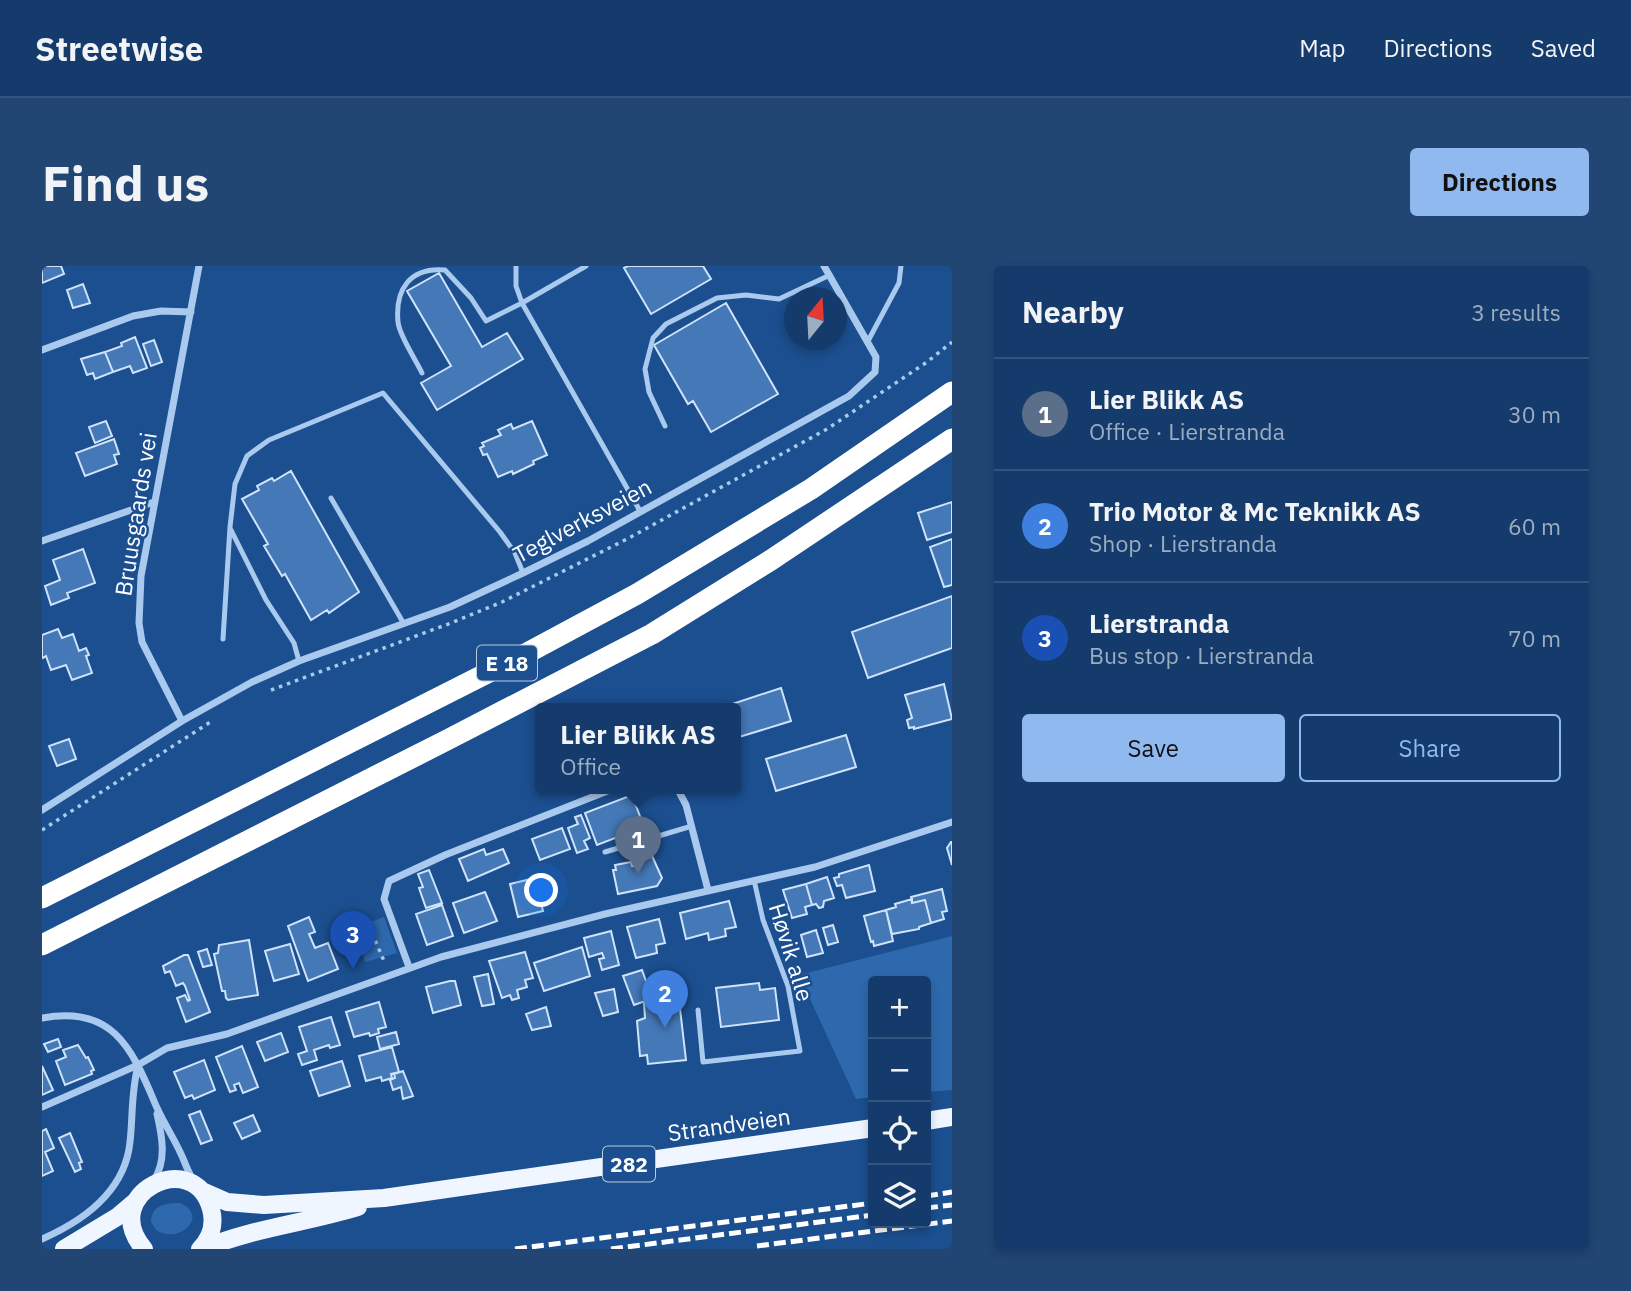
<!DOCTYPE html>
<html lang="en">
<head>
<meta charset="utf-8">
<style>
  body { margin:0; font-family:"IBM Plex Sans",sans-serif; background:#214673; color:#f1f3f6 }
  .controls { position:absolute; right:21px; bottom:21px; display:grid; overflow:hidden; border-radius:7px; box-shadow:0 4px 10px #0003 }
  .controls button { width:63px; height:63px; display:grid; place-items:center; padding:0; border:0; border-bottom:2px solid #33557e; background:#143b6b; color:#f1f3f6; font:35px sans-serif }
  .compass { position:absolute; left:742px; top:21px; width:63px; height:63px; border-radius:50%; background:#143b6b; box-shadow:0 4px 10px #0003; rotate:18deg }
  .you { position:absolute; left:500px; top:625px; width:24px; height:24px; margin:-18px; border:5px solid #fff; border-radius:50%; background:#1a73e8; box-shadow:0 0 0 10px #1a73e833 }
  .badge { display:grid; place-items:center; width:46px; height:46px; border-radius:50%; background:#90b9f0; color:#fff; font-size:23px; font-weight:700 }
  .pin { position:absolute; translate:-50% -58px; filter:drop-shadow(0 2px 4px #0008) }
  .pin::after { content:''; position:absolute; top:37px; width:24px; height:21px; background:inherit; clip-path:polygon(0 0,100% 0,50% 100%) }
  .popup { position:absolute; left:493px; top:437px; width:206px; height:91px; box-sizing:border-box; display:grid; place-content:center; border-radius:7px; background:#143b6b; filter:drop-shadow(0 2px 5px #0005); font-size:23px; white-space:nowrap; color:#9dadc1 }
  .popup b { font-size:26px; color:#f1f3f6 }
  .popup::after { content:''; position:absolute; left:50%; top:100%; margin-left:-14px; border:14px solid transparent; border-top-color:#143b6b }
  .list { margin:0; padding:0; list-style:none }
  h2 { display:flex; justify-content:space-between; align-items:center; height:91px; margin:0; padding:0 28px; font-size:30px }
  h2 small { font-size:23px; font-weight:400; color:#9dadc1 }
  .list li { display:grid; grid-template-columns:46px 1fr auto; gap:21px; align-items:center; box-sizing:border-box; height:112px; padding:0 28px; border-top:2px solid #33557e }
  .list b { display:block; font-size:26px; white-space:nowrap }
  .list p { margin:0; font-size:23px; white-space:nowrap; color:#9dadc1 }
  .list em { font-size:23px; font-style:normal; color:#9dadc1 }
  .actions { display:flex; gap:14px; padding:21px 28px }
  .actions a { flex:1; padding:16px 0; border:2px solid #90b9f0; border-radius:7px; text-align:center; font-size:24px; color:#90b9f0 }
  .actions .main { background:#90b9f0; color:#111 }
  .icon { flex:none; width:38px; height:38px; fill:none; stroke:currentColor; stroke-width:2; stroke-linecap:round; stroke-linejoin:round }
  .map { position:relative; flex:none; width:910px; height:983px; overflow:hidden; border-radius:7px }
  header { display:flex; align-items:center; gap:42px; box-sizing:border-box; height:98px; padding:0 35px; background:#143b6b; border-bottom:2px solid #33557e }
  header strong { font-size:33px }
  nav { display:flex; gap:38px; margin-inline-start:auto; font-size:24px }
  .intro { display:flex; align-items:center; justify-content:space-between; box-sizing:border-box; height:168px; padding:0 42px }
  h1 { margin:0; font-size:49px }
  .button { padding:18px 32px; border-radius:7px; background:#90b9f0; color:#111; font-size:24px; font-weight:700 }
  main { display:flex; gap:42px; padding:0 42px }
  aside { flex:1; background:#143b6b; border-radius:7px; box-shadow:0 4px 10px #0003 }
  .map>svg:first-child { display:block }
  .green { fill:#2e69ad }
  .building { fill:#4478b7; stroke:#cfe3fa; stroke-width:2 }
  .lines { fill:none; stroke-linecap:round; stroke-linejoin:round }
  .path { stroke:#a9c9ee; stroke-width:3.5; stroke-dasharray:3.5 5; stroke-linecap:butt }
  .service { stroke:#a9c9ee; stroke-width:5 }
  .minor { stroke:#a9c9ee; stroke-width:7 }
  .primary { stroke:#f0f6ff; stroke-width:18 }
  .motorway { stroke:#fff; stroke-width:21 }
  .rail { stroke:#fff; stroke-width:5; stroke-dasharray:12 5; stroke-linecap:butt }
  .labels { text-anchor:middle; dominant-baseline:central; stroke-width:5; stroke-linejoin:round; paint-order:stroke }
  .shield { fill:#1b4f8f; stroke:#bbcadd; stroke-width:2 }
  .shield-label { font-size:21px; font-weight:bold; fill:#fff }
  .street-label { font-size:23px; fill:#fff; stroke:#1b4f8f }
</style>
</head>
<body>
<header>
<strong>Streetwise</strong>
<nav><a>Map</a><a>Directions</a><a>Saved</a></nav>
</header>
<div class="intro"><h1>Find us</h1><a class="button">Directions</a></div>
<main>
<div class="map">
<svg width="910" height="983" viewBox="0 0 910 983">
  <rect width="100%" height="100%" fill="#1b4f8f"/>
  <path class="green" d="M342,651l13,36 -32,9 -10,-34z
    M910,670v154l-26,2v-111h-53v116l-17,2 -57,-124z
    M138,937c30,13 -1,42 -24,27l-5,-8c1,-17 14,-19 29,-19z"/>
  <path class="building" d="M0,0h19l3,8 -22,9z
    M586,0h75l8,13 -60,35 -27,-46z
    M397,7l43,74 25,-14 16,26 -86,51 -16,-27 30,-17 -44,-75z
    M41,18l7,19 -17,5 -6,-18z
    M684,37l52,91 -67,38 -18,-31 -5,3 -34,-59z
    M93,71l12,31 -14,5 -3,-7 -17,6 -8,-20 17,-6 -1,-3z
    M112,74l8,22 -11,4 -8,-22z
    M63,86l8,20 -18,7 -2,-6 -6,2 -6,-16z
    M64,155l6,15 -17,7 -6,-16z
    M490,155l15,34 -14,6 1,3 -21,10 -1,-3 -14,6 -11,-23 -4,1 -3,-7 4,-2 -2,-3 19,-8 -3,-5 13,-6 2,5z
    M72,173l5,15 -5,1 3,9 -32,12 -9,-23z
    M249,205l68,121 -30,21 -2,-3 -16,10 -26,-46 -3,2 -18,-30 4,-2 -26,-45 17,-9 -2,-4 15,-8 2,3z
    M910,236v30l-25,8 -9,-27z
    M910,273v46l-8,2 -14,-40z
    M41,283l12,34 -28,10 2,5 -18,7 -6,-19 15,-6 -7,-20z
    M910,330v52l-84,30 -16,-46z
    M16,363l4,9 11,-4 6,17 7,-3 3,7 -3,1 6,17 -20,7 -6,-15 -15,5 -5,-14 -3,2 -1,-2v-21z
    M902,418l8,35 -38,10v-2l-5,1 -2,-8 5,-2 -7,-23z
    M739,422l10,33 -55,17v-30h-9l-1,-2z
    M804,469l10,32 -80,24 -10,-32z
    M27,473l7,20 -19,7 -8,-20z
    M590,529l12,32 -47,18 -12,-32z
    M539,549l9,23 -6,3 4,8 -11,4 -9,-25 10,-4 -3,-7z
    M520,562l8,21 -30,11 -8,-21z
    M909,576h1v23l-5,-17z
    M606,581l14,31 -5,8 -39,8 -5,-24h3l-1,-5 16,-3 1,4h4l-4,-14z
    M442,583l2,6 17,-6 6,14 -41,18 -9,-22z
    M827,599l6,26 -29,7 -4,-13 -5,1 -3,-8 5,-1v-3z
    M387,604l13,33 -16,5 -7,-20 4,-1 -5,-13z
    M785,611l7,21 -10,3 -1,6 -4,1 -3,-4 -4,1 -6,-21z
    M493,612l8,33 -25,6 -8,-33z
    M764,618l6,21 -7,2 2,7 -15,4 -9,-28z
    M900,623l5,22 -5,1 2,7 -13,4 -6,-23 -13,3 -1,-6z
    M443,626l12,29 -33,12 -11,-30z
    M870,633v4l13,-3 6,23 -12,4v2l-27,5 -6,-24 10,-3 -1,-3z
    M687,635l7,26 -11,2 1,7 -17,4 -1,-7 -22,6 -6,-26z
    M400,639l11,31 -26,9 -11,-31z
    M844,644l7,31 -19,5 -1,-5 -2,1 -7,-26z
    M267,651l6,15 -6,2 6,14 13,-5 10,26 -30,12 -20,-55z
    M617,653l6,24 -9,2 1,8 -21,5 -9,-31z
    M791,659l5,17 -10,3 -5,-17z
    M774,664l7,23 -16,4 -6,-22z
    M569,665l8,34 -17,5 -3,-11 5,-1 -2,-5 -13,4 -5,-19z
    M207,674l9,55 -30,5 -2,-2 -1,-7h-3l-8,-37 4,-1 1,-8z
    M248,678l9,30 -25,7 -9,-30z
    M540,681l8,29 -46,15 -10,-28z
    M165,683l5,16 -9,2 -5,-15z
    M483,686l8,26 -8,2 2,7 -10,3 2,8 -7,2 -2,-5 -8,3 -13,-37z
    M142,689h4l22,57 -24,10 -9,-24 8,-3 3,6 2,-1 -5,-14 -2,-3 -7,3 -6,-15 -5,2 -2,-7z
    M600,704l9,25 -4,1 1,4 -14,5 -11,-29z
    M446,708l6,30 -12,2 -8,-29z
    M408,715h5l6,24 -28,8 -7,-26z
    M717,717l1,7 15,-2 4,32 -58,7 -5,-39z
    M572,723l4,23 -15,4 -8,-23z
    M637,734l7,60 -38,4 -1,-9 -7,1 -3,-35 8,-3 -1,-15z
    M337,736l7,25 -8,2 1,4 -9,3 -1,-3 -15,4 -8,-25z
    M504,741l5,19 -19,4 -6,-16z
    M289,751l9,28 -10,3 -1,-3 -15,5 3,10 -15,5 -4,-11 9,-3 -8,-24z
    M354,766l3,12 -19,5 -3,-12z
    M239,767l7,19 -23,9 -8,-19z
    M16,773l3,8 -13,5 -4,-8z
    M36,779l8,13 2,-1 6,13 -3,1 1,3 -27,11 -9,-24 10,-4 -3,-7z
    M200,780l16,41 -15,6 -4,-10 -5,2 2,5 -6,2 -14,-35z
    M350,781l7,25 -8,2 1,4 -10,3 -1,-4 -15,4 -7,-25z
    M162,794l11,30 -21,9 -2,-4 -7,3 -11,-26z
    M300,795l8,25 -31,10 -9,-25z
    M0,800l11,24 -11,5z
    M361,805l10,25 -10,3 -2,-12 -8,3 -3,-10 5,-2 -1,-4z
    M158,845l12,29 -11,4 -12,-29z
    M211,849l7,16 -18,8 -8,-16z
    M4,863l8,19 -9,4 8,19 -11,5v-45z
    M28,867l12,29 -3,1 2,6 -6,3 -16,-34z"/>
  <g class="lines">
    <path class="path" d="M229,424l180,-67 51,-21 127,-64 198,-109 100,-67 25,-20
      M0,564l170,-109
      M330,667l12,28"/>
    <path class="service" d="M474,0v20l6,17 118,208
      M826,75l31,-58 2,-17
      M380,107c-6,-13 -23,-38 -24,-51 -3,-33 12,-55 47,-52l26,28 15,23 36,-18 64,-37
      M623,160l-16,-34 -4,-23 8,-31 13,-14 51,-26 29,-3 33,4 51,-24
      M289,232l73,126
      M188,262l36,72 28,43 5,18
      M181,373l7,-112 5,-43 12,-28 22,-16 114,-47 117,139 15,21 8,20
      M563,586l87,-26
      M656,744l5,52 97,-11 -12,-65 -25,-66 -9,-40"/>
    <path class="minor" d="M0,84l91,-34 28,-5 30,1
      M0,275l112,-39
      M140,455l-40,-79 -3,-19 2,-47 58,-310
      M635,522l9,17 22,85
      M0,544l140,-89 70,-39 47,-21 151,-54 73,-34 65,-32 261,-145 26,-24 1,-15 -52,-91
      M367,701l-25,-68 5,-18 56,-26 170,-67
      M0,752c69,-13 89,28 112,83 7,18 19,35 27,53 4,8 6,16 11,24
      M0,841l96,-42 29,-17 60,-14 214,-77 164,-43 210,-47 137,-45
      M112,914c13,-20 8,-44 3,-66
      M0,973c41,-18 83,-48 88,-97 3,-26 1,-50 8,-76"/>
    <path class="primary" d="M884,855l26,-4
      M160,925l25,11 37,3 120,-7 489,-70
      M22,983l53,-32 20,-17
      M102,983c-47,-55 50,-103 67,-40 4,15 0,29 -11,40
      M161,983c50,-21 103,-26 155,-42"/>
    <path class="motorway" d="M0,632l487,-246 108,-58 174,-105 141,-97
      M0,679l405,-205 205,-106 119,-74 181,-121"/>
    <path class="rail" d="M884,930l26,-4
      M884,942l26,-3
      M715,980l195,-25
      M473,983l358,-46
      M569,983l262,-34"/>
  </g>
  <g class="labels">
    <g class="shield">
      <rect x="435" y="379.5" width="60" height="35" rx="5"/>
      <rect x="561" y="880.5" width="52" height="35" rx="5"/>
    </g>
    <g class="shield-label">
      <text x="465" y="397">E 18</text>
      <text x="587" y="898">282</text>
    </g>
    <g class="street-label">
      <text transform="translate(93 248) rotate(-81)">Bruusgaards vei</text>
      <text transform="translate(540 254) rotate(-28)">Teglverksveien</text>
      <text transform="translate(750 686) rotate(73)">Høvik alle</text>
      <text transform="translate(687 858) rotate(-8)">Strandveien</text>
    </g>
  </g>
</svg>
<div class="controls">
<button>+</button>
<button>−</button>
<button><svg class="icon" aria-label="locate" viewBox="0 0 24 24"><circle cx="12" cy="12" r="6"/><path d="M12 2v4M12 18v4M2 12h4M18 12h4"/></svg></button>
<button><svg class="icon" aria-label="layers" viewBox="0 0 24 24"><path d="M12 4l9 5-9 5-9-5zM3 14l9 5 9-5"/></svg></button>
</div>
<svg class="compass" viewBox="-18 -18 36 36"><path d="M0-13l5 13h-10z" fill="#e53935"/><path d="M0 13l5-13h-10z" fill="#9dadc1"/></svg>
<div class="you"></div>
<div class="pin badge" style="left:596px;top:608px;background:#5c6f8a">1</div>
<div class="popup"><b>Lier Blikk AS</b>Office</div>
<div class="pin badge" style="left:623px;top:762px;background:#3f7fe0">2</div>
<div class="pin badge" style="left:311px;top:703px;background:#1a4fb4">3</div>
</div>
<aside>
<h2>Nearby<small>3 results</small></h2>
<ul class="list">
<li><span class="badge" style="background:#5c6f8a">1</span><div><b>Lier Blikk AS</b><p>Office · Lierstranda</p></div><em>30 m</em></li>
<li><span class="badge" style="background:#3f7fe0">2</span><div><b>Trio Motor &amp; Mc Teknikk AS</b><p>Shop · Lierstranda</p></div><em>60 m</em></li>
<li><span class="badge" style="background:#1a4fb4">3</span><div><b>Lierstranda</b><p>Bus stop · Lierstranda</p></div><em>70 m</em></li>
</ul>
<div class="actions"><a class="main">Save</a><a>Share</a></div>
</aside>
</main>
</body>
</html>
